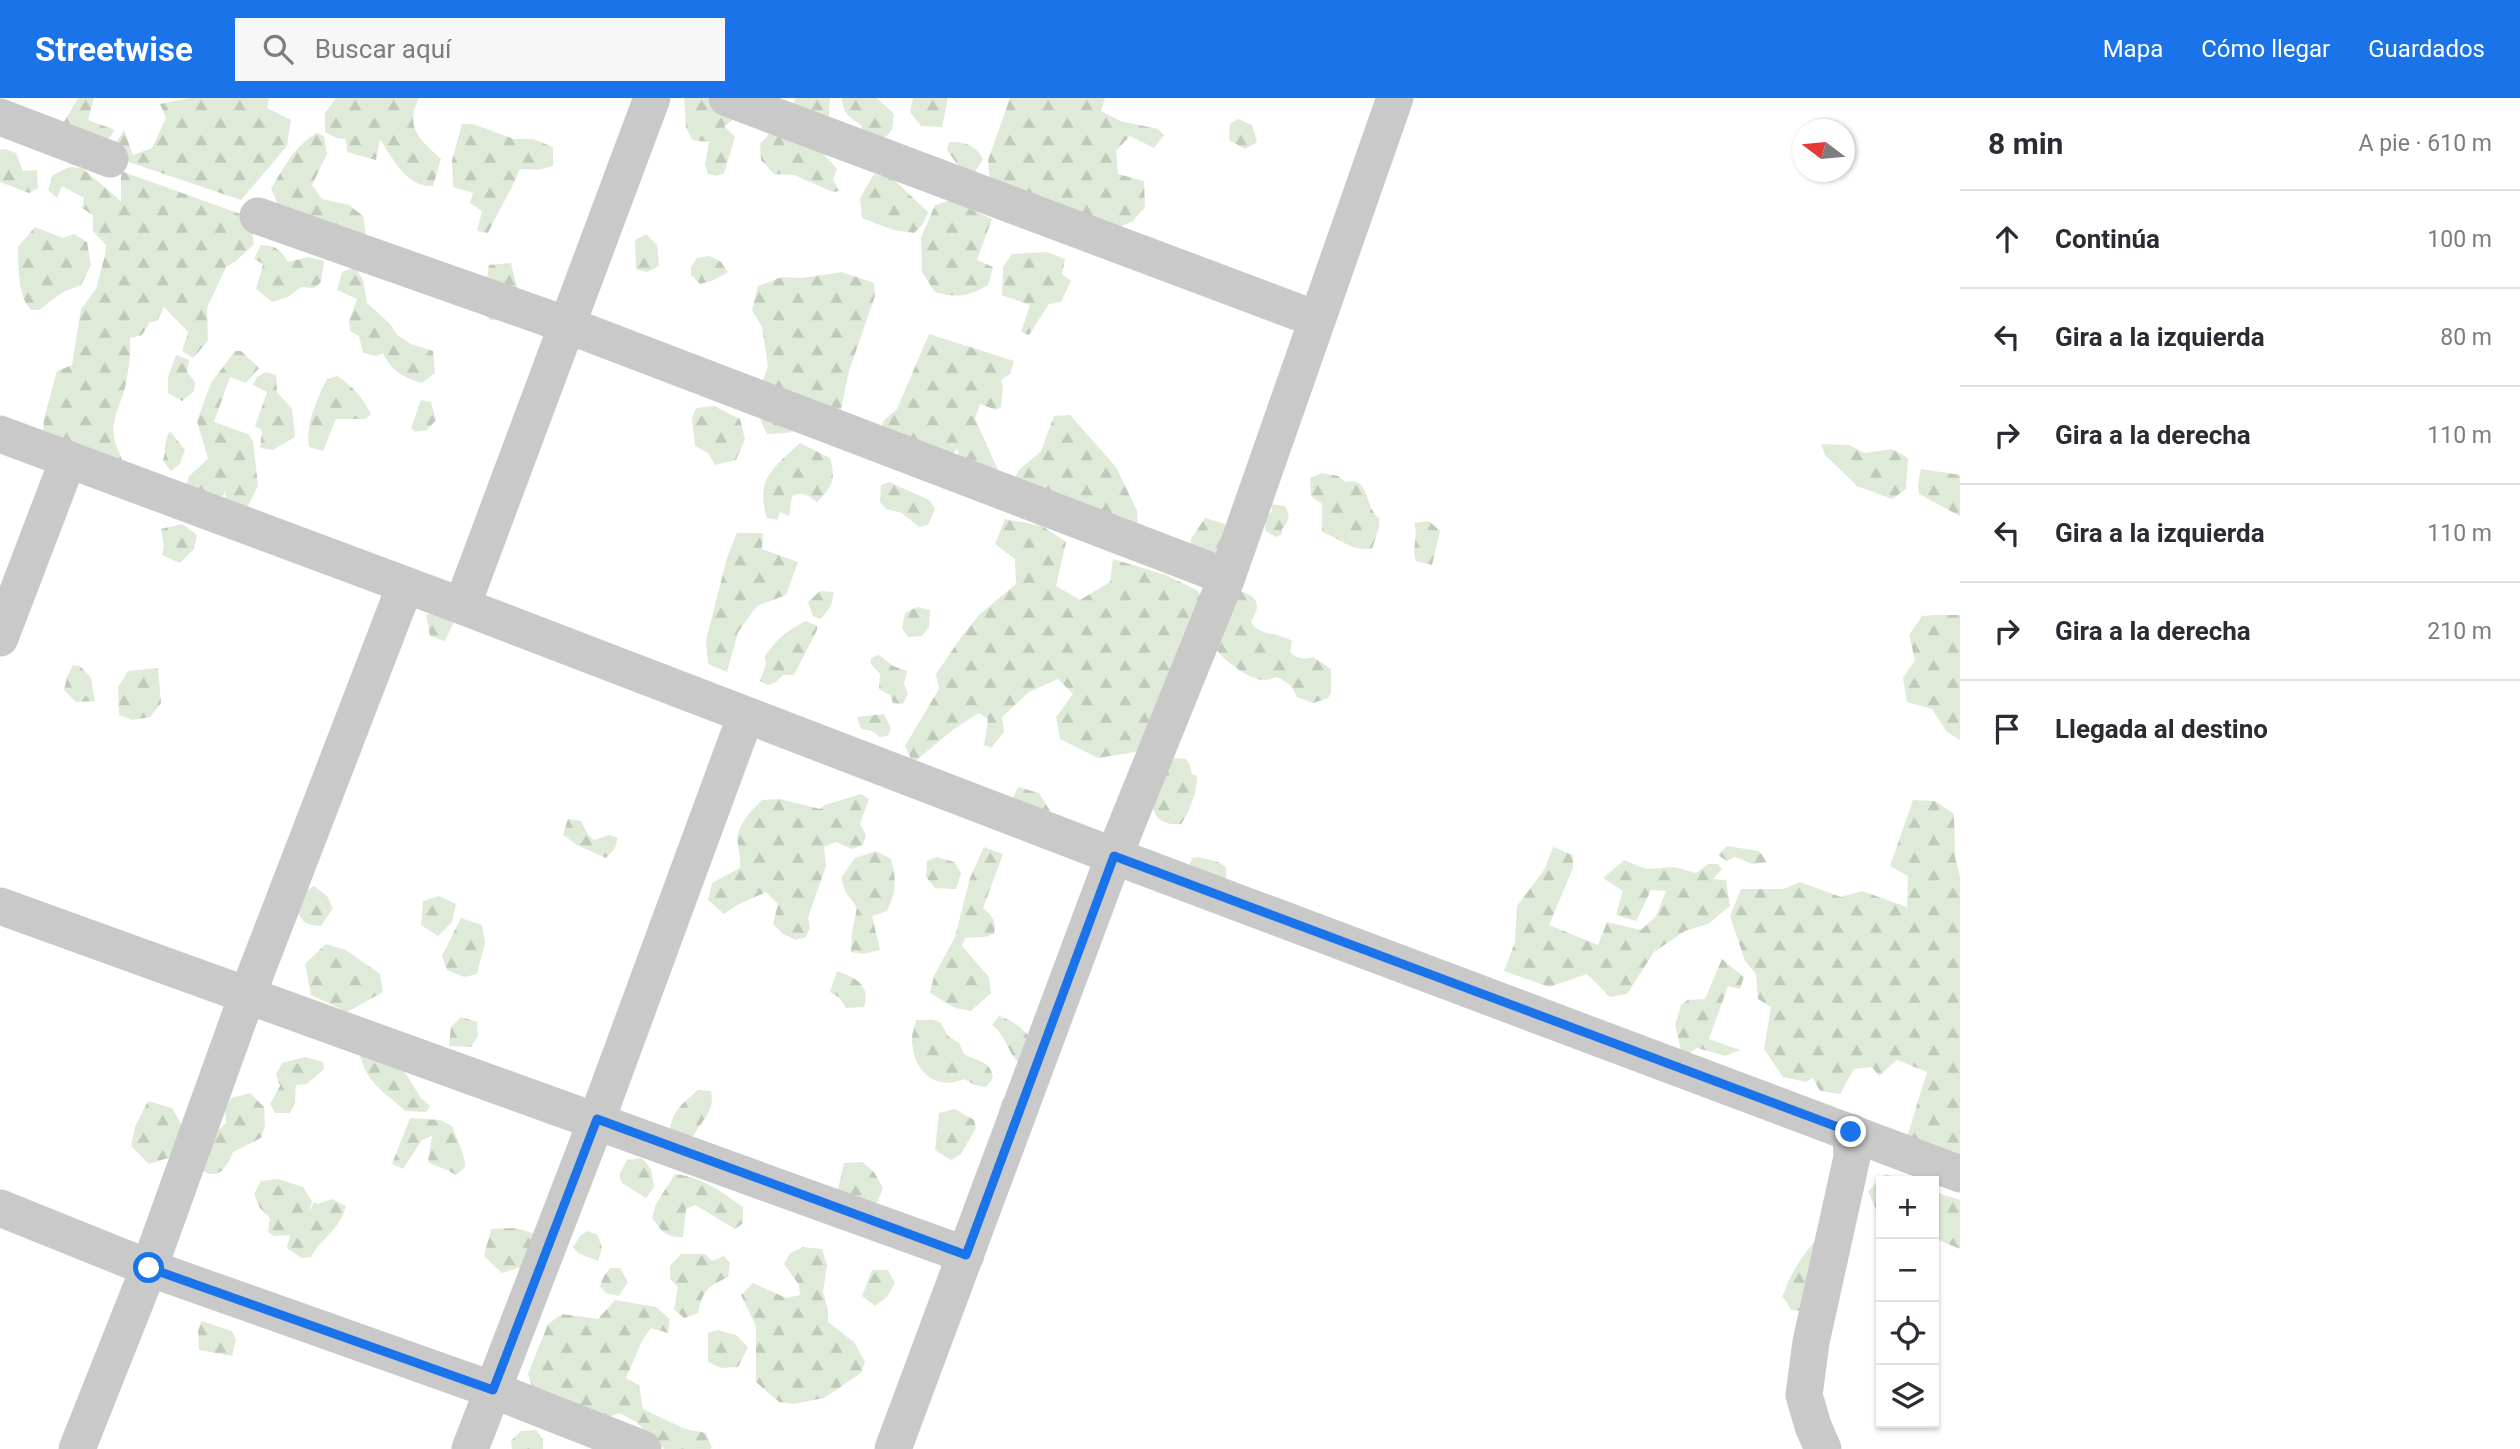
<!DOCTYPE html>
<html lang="es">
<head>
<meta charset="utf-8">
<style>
  body { margin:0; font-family:Roboto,sans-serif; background:#f7f7f7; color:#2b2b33 }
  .controls { position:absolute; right:21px; bottom:21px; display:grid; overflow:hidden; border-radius:0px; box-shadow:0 2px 5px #0004 }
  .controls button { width:63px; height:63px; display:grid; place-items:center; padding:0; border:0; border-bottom:2px solid #e1e1e2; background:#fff; color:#2b2b33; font:35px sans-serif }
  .compass { position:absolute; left:1792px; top:21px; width:63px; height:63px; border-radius:50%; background:#fff; box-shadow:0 2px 5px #0004; rotate:286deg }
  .stop { position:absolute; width:21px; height:21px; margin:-16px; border:5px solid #1a73e8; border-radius:50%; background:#fff }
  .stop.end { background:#1a73e8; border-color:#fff; box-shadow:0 2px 7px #0008 }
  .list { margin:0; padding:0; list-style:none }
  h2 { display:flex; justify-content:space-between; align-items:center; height:91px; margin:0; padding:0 28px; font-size:30px }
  h2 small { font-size:23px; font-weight:400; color:#7c7c81 }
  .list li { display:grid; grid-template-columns:46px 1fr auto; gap:21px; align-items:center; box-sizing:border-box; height:98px; padding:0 28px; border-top:2px solid #e1e1e2 }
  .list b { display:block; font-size:26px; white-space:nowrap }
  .list em { font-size:23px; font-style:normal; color:#7c7c81 }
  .icon { flex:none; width:38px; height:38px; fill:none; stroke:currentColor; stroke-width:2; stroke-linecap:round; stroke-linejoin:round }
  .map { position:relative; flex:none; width:1960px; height:1351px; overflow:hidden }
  header { display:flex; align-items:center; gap:42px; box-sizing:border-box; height:98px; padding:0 35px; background:#1a73e8; color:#fff }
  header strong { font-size:33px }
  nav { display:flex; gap:38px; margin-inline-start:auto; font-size:24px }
  .search { width:490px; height:63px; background:#f7f7f7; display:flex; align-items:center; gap:18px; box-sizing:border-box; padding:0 24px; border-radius:0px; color:#7c7c81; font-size:26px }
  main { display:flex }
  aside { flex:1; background:#fff }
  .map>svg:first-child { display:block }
  .forest { fill:url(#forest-firs) }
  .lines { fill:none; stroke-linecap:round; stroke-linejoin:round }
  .minor { stroke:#c9c9c9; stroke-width:37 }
  .route { stroke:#1a73e8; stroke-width:9 }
</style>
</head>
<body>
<header>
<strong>Streetwise</strong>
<div class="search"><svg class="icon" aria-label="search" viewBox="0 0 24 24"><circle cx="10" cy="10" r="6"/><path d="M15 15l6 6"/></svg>Buscar aquí</div>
<nav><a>Mapa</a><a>Cómo llegar</a><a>Guardados</a></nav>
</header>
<main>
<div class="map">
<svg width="1960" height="1351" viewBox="0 0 1960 1351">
  <defs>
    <pattern id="forest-firs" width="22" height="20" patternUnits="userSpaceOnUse" patternTransform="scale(1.75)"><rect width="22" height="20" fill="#dfebd8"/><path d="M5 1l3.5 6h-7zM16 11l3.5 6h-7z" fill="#c0caba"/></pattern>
  </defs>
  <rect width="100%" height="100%" fill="#fff"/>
  <path class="forest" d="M78,0h16l-6,22 27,10 -15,20 -39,-23z
    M191,0h74l4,1 -2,9 24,12 -4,26 -46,54 -124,-42 -3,-12 10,-16 9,25 19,-7 14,-30 -6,-14z
    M336,0h83c-15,30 1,41 22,61l-8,27c-26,2 -41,-28 -53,-47l-4,21 -29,-8 -1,-13 -9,-1 -12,-6v-19z
    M684,0h60l-8,20 -12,8 11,11 -11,36 -7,3 -9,-2 -3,-10 4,-22 -17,-2 -6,-13z
    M796,0h34l-2,34 -5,21 14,16 -4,10 6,12 -6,1 -39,-17 -20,-1 -13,-14 -1,-16 31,-36z
    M842,0h35l17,16 -2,16 -12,13 -16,-6 -3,-12c-10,-7 -20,-13 -19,-27z
    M913,0h35l-6,29 -21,-1 -11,-14z
    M1010,0h95l-4,13 19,10 38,8 6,6 -10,13 -24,-12 -14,15 2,23 26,7 1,26 -12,14 -16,7 -127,-48 -2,-20z
    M1238,21l14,6 5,17 -12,7 -16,-9 1,-16z
    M462,26h11l41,15h19l20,8v19l-15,4 -18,-1c-9,23 -22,42 -32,64l-11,-2 5,-20 -12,-8 3,-10 -20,-6 -1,-27z
    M317,35l7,3 3,18 -15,31 10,14 27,6 14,11 3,19 -84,-22 -11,-24c13,-22 23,-43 46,-56z
    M949,44c16,0 26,2 34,17l-8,13 -15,-4 -13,-18z
    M5,51l11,4 7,18 14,-1 1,18 -9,5 -29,-11v-32z
    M69,69l13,1 39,33v-30l128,46 5,27 -19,18 -9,5 -19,41 1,33 -15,17 -11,-7 6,-19 -24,-25 -7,14 -7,1 -8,13 -12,3c1,16 -1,30 -4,45 -3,18 -16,36 -12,55 2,9 7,18 10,27l-82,-13 2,-33 13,-48 15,-6 9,-56 15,-20 9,-34 1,-10 -13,-14v-16l-11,-7 2,-10 -22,-12 -5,12 -9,-8 5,-15z
    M874,76l19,5 35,33 -5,12 -9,9 -21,-3 -31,-12 -2,-20z
    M951,102l41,19 -15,41 16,7 -5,18c-21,12 -30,13 -53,7l-13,-20 -1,-34 14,-33z
    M35,129l28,11 11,-4 13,8 4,23 -10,20 -18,7 -24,18h-8c-13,-13 -13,-44 -13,-63z
    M646,136l11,11 2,21 -12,6 -11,-3 -1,-29z
    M261,147c14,0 20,5 27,17l20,-5 16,4 -3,21 -7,6 -13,-1 -13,10 -16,5 -16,-13 7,-25 -9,-5z
    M1047,154l18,7 -3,15 9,7 -10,21 -12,2 -20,31 -8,-3 9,-27 -28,-10 1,-28 9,-13z
    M709,158l11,5 8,11 -14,8 -14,4 -9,-9v-8l6,-9z
    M511,165l8,32 -11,26 -18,-1 -8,-8 7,-47z
    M355,169l8,13 4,23 23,21 7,11 14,9 22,7 2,22 -13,10c-19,-6 -30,-11 -39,-30l-6,3 -14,-3 -4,-17 -9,-5 -1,-10 8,-22 -20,-9 5,-18z
    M842,174l32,11 1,13 -26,75 -10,48 -52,14 -20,1 -6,-13 -2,-30 9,-25 -6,-39 -10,-17 6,-24 24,-9 20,1z
    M929,236l85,27 -4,13 -9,6 2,8 -2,19 -5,3 -16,-6 -5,15 24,53 -36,1 -6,-25 -8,15 -69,-24 3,-18 14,-12z
    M235,253h6l18,17 -13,15 -16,-6 -16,45 34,12 5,7 5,45 -14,28h-21l3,-23 -4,6 -38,-6 5,-15 19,-17 -11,-38 14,-38z
    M176,257l13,5 -2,12 8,10 -1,9 -12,10 -14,-8v-16z
    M266,274l10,3 1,17 15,17 3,28 -22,13 -13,-2 2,-18 -7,-4 12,-34 -14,-7 4,-8z
    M337,278c15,9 26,22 34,38l-5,5h-30l-13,32 -14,-4c-4,-22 8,-48 18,-68z
    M421,302l10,2 5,18 -9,10 -12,2 -4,-4z
    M714,308l26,13 5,20 -9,21 -21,5 -7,-12 -13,-7 -3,-28 4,-10z
    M1070,317l46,52 21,44 1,28 -125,-58 6,-11 22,-19 13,-35z
    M170,333l15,19 -5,14 -9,7 -8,-10c3,-10 1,-22 7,-30z
    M800,345l30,15c6,22 3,28 -13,44 -8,-6 -16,-12 -25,-5l-3,19 -9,-4 -3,8 -10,-2c-12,-39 6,-50 33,-75z
    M1821,346l28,1 16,8 27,-4 16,9 -2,31 -14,10 -35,-13 -32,-31z
    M1921,371l39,6v41l-41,-22 -1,-9z
    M1322,375l16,3 7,6c26,-6 19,26 34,36v9l-7,22c-25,1 -28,-9 -50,-17v-28l-11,-8 -1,-18z
    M889,384l40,18 6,9 -7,16 -9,2 -17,-14 -16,-4 -6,-7 1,-17z
    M1271,406l14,2c6,11 4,14 -3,23v5l-6,3 -11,-6 1,-14 6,-6z
    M1205,420l20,6 8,18v18l-43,-10 1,-11z
    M1005,421l37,7 24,16 -10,44 24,14 30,-18 3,-23 53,16 32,16 11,27 -67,133 -44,7 -38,-19 -4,-22 17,-23 -15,-15 -29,13 -27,25 2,15 -13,16 -7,-3 4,-26 -9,-6 -25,16 -41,34 -8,-17 34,-57 -3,-15 26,-38 18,-22 36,-30 -1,-25 -20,-15z
    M1429,423l11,10 -8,34 -16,-4c-5,-12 3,-24 -2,-38z
    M182,426l15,11 -3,14 -14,14 -18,-8 2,-9 -3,-17z
    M737,435h26l-1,16 36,13 -12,33 -29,11 -19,26 -11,40 -19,-8 -2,-24 21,-82z
    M1238,492c20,7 24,13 13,32 9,15 27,10 41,19l-2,11c7,7 14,8 23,5l18,12v24l-3,5 -15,5 -16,-6c-4,-11 -10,-15 -20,-20 -4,1 -8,3 -12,3 -14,1 -42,-20 -49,-31z
    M820,493l14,1 -3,14 -10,13 -8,-3 -5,-14z
    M917,509l13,3 -1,17 -7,9 -14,1 -6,-9 3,-15z
    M443,510l13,10 -11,23 -15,-5 -4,-21z
    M1935,517h25v125l-13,-8 -15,-23 -25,-7 -4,-24 12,-18 -6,-25 13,-19z
    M806,523l11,5v4l-23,45h-11l-7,7 -8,3 -8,-4 6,-17 -1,-8c12,-17 22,-26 41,-35z
    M879,557l14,11 14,5 -3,12 4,11 -5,10 -10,-1 -3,-8 -11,-6 1,-15 -9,-10v-6z
    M73,567l7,1 11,12 4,23 -19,1 -12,-12 3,-13z
    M158,570l3,35 -11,14 -18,3 -13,-5 -1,-28 10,-16z
    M884,616l7,14 -3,8 -8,1 -8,-6 -11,-2 -4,-12z
    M1174,660l12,1 4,6 2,9 5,2c0,15 -7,35 -16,48 -40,3 -27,-34 -24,-59z
    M1018,689l21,6 23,37 -53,-24z
    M861,696l8,5 -9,25 6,11 -3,10 -11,4 -16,-7 -12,5 2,19 -18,52 2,10 -4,9 -10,3 -13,-6 -10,-10 5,-20 -12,-12 -27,12 -15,10 -16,-14 4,-17 28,-15c1,-10 -1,-14 -2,-23 -3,-18 12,-33 24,-45l18,-1 40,10 5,-4z
    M1913,702l22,1 19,13 1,43 5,19v282l-53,-21 20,-65 -30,-12 -18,16 -7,-9 -18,2 -14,25 -20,-3 -7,-13 -7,4 -23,-5 -19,-28 7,-42 -13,-8 -2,-25 -11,-13 -15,-45 11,-27h42l17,-7 41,15 21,-6 45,16 1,-31 -18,-10z
    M568,721l13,2 6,12 7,7 15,-5 9,3 -3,10 -9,10 -29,-13 -14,-10z
    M1727,748l32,5 8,11 -15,2 -17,-7 -8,4 -9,-6z
    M984,749l19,7 -20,54c9,8 14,13 11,26l-10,3 -19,1 -3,8 27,31 2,16 -20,18 -16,-3 -25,-15 4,-17 21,-39 15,-59z
    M1553,749l20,8v13l-24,57 49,20 9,-23 34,8 15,-14 10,-25 -15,-1 -15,31 -20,-6 7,-24 -20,-13 21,-18 22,9 29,-2 21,6 12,-9h10l4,5 -9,10 13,1 4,26 -22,18 -23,7 -31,21 -27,42 -17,3 -23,-23 -38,13 -45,-16 11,-29 2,-36 27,-36z
    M876,753l15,8c6,21 5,32 -4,52l-15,5 8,34 -16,4 -13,-2 1,-19 5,-26 -11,-14 -5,-15 14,-20z
    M937,759l17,5 7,11 -5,16 -21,-1 -9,-11 1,-16z
    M1198,759l20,5 8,5v20l-39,-15 5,-14z
    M314,788l13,10 6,12 -12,18c-16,-1 -19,-3 -25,-19l6,-13z
    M439,798l17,8 -4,18 -14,14 -17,-11 2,-24z
    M461,820l21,7 3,18 -8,31 -13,3 -17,-7 -5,-14z
    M326,846l20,6 34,24 3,18 -36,20 -36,-17 -6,-31z
    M1722,861l22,18 -4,12 -12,-3 -19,53 31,11 -15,6 -28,-8 -14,10 -8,-33 6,-20 7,-5 17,-1z
    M837,873c19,7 34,14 27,36l-18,1 -6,-10 -10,-6z
    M999,918c16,5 27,15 37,28l-33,84 -5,-14 4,-14 12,-12 6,-24c-14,-14 -13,-27 -28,-39z
    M461,919l16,5 1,14 -7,11 -22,-1 2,-19z
    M916,922h17l7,2 8,14 11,7 5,11c13,8 27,6 29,24l-7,9 -11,-2 -11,-6c-28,12 -50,-7 -52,-37 -1,-7 3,-15 4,-22z
    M359,954l44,17 18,29 9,8 -4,6 -21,-1c-23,-22 -37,-25 -46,-59z
    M305,959l18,5 1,7 -17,15 -11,1 -1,17 -5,11h-15l-5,-9 10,-18 -4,-12 6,-11z
    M698,992l13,1c5,21 -12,32 -20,49l-21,-9c1,-19 15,-30 28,-41z
    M250,995l14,14 1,19 -4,12 -28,14c-6,15 -15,30 -32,18l5,-28 20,-19 -1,-15 6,-10z
    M148,1003l24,7 11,19 -12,30 -22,7 -18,-18 4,-19z
    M955,1011l19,11 2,8 -15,26 -10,6 -16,-10 4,-37z
    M410,1020l30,2 12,6c4,11 14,31 13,41l-9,8c-10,-7 -20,-8 -28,-13l4,-26 -10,4 -19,29 -11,-5z
    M642,1060l9,11 3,18 -8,11 -24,-15 -3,-8 8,-15z
    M862,1064l12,10 9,16 -5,13 -10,7 -31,-14 7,-31z
    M675,1076c27,3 47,18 68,33v16l-8,6 -40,-24 -9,4 -3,28c-18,1 -21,-6 -31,-19l4,-14z
    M1886,1076l21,7h-26v35l-3,-2 -10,-23z
    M278,1081l25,8 9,14 -3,12 5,-11 3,2 15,-5 14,7c-7,25 -24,31 -35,51l-9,1 -15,-10 3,-13 -16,1 -6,-4 2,-14 -10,-10 -6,-14 7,-13z
    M1934,1094l26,8v49l-26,-11z
    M516,1130l23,7 -1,27 -36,11 -18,-17 7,-27z
    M587,1133l11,4 4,13 -4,13 -20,-8 -5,-6 7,-11z
    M1823,1134l-9,80 -23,-2 -8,-14c7,-24 23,-46 40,-64z
    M803,1149l19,2 5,16 -4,27 5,18v12l26,20 11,20 -4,11 -37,25 -31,6 -14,-2 -23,-20v-56l-15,-31 12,-12 33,15 14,-3 -1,-10 -15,-21 6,-11z
    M681,1156h24l7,7 12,-5 6,7 -2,14c-21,10 -25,13 -30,36l-14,5 -10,-9 4,-22 -8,-8v-13z
    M610,1170h10l8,14 -9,14 -13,-3 -6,-7 4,-10z
    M872,1172h16l7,13 -8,14 -12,9 -13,-10z
    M615,1202l41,7 14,12 -2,14 -17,-5 -9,13 -16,37 13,7 4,24 42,20 21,4 6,15 -2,1h-46l-28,-27 -17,-9 -16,7 -68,-25 -7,-21 20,-50 14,-10 36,5z
    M201,1223l31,10 4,9 -4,16 -33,-6 -1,-19z
    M718,1232l18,5 12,12 -10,20 -17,1 -13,-6v-29z
    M536,1332l7,9v10h-31l-1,-8 10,-10z"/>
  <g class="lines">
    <path class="minor" d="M727,0l589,221
      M0,19l110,42
      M258,118l309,109 660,252
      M0,336l462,172 652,250 846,318
      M462,508l190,-508
      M0,540l68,-178
      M0,808c321,118 644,231 966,349
      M0,1110l149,60 344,122 150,59
      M77,1351l72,-181 98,-272 158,-410
      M470,1351l127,-330 149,-404
      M893,1351l221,-593 113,-279 168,-479
      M1823,1351l-10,-23 -9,-31 7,-53 41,-185 -1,-25"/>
  </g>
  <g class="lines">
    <path class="route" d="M149,1170l344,122 104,-271 369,136 148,-399 737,276"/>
  </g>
</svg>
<div class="controls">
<button>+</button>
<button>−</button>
<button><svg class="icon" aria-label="locate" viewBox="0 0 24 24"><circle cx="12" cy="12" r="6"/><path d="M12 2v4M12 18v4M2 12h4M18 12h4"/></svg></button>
<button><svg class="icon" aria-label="layers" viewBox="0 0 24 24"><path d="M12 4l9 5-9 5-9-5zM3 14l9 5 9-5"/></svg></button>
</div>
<svg class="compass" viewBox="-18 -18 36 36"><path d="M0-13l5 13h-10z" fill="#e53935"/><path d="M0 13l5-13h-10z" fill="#7c7c81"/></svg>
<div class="stop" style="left:149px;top:1170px"></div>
<div class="stop end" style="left:1851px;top:1034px"></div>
</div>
<aside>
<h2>8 min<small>A pie · 610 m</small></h2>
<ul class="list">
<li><svg class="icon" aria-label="ahead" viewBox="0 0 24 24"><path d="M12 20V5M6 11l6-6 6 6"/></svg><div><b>Continúa</b></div><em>100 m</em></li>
<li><svg class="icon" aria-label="left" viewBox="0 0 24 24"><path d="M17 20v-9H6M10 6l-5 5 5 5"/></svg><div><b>Gira a la izquierda</b></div><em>80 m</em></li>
<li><svg class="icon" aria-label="right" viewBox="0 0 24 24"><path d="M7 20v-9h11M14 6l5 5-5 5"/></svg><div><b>Gira a la derecha</b></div><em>110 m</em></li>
<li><svg class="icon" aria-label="left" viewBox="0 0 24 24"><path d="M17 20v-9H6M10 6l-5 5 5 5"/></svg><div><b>Gira a la izquierda</b></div><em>110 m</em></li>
<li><svg class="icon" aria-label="right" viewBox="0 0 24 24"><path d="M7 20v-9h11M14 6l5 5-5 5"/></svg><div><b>Gira a la derecha</b></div><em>210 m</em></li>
<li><svg class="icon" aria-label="arrive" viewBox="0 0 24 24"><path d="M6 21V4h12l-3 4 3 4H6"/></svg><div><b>Llegada al destino</b></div></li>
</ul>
</aside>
</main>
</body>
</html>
